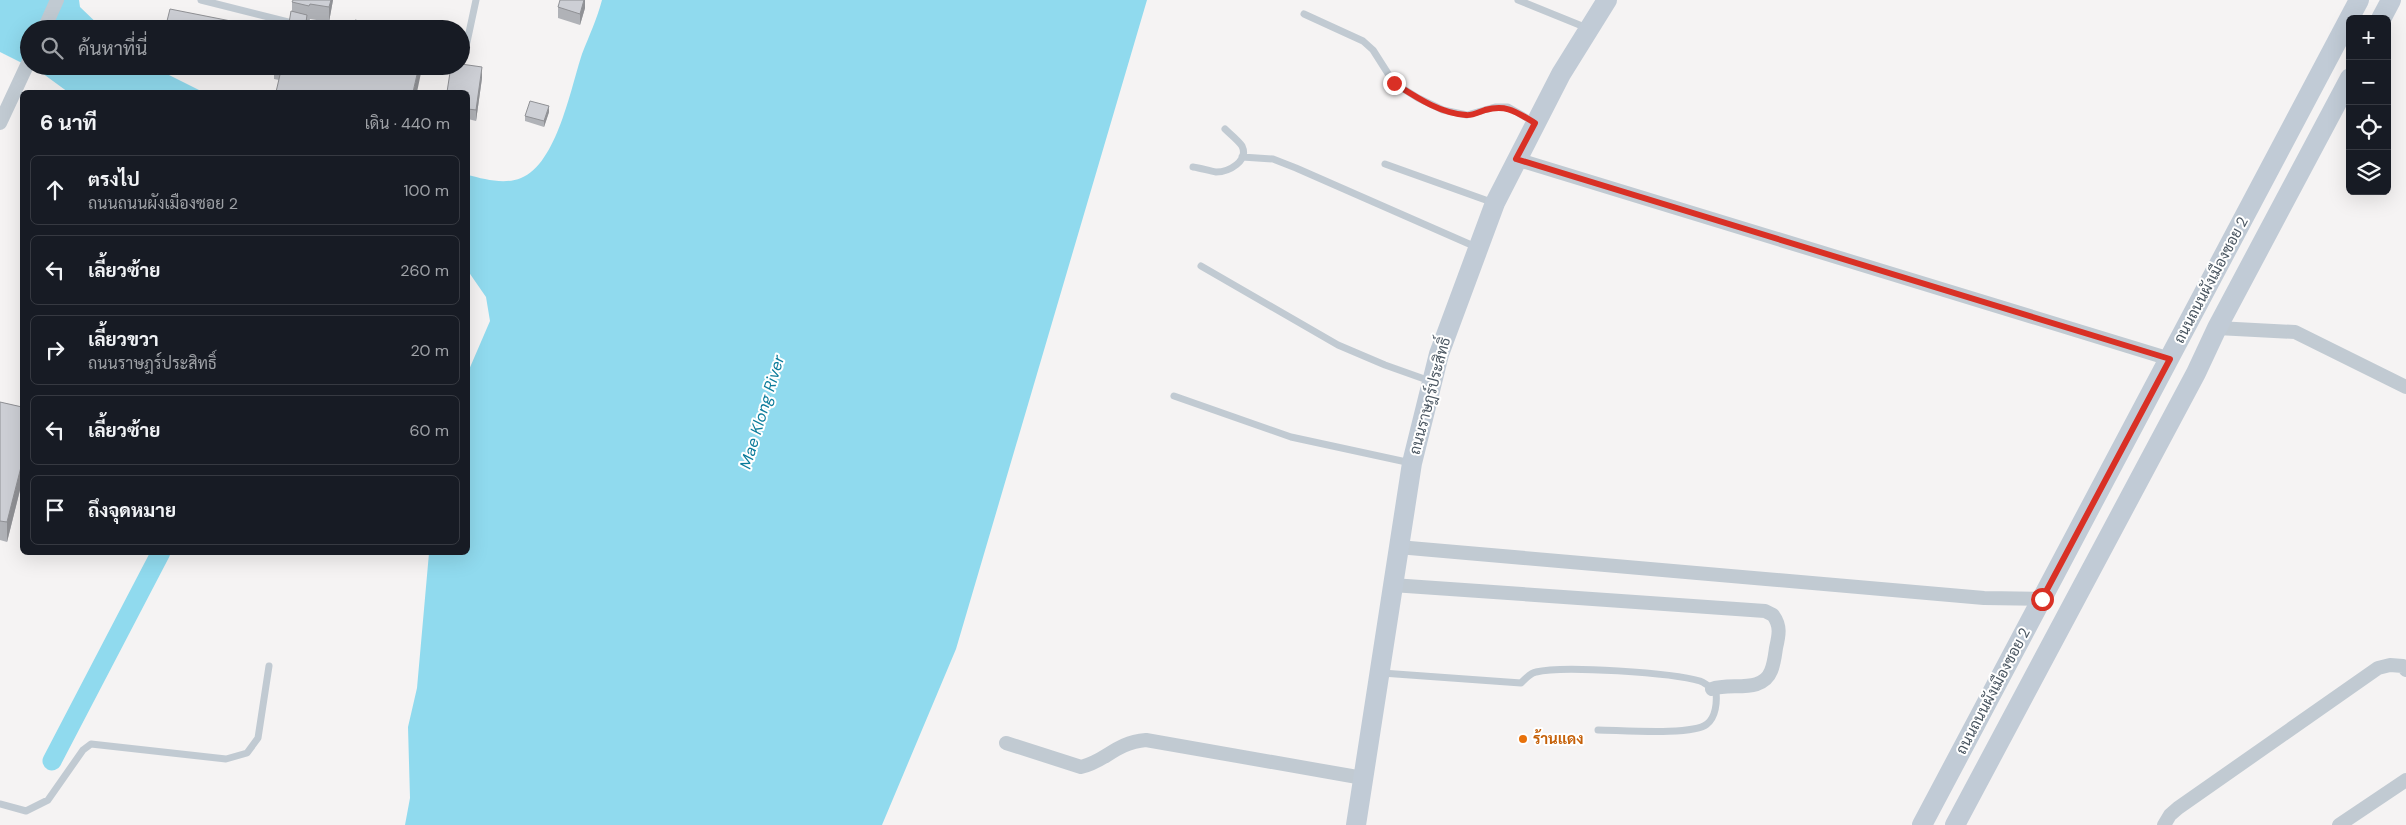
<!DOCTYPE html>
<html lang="th">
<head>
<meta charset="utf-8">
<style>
  body { margin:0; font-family:"DM Sans",Sarabun,sans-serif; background:#242831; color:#f1f3f6 }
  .controls { position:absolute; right:15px; top:15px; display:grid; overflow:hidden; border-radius:8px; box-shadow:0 5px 20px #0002 }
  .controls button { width:45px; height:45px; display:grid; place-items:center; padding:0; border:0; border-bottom:1px solid #363941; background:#171b24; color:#f1f3f6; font:25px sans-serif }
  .stop { position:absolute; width:15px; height:15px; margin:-11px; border:4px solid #d93025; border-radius:50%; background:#fff }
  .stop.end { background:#d93025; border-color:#fff; box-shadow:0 1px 5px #0008 }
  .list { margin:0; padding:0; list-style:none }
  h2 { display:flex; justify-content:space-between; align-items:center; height:65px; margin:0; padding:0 20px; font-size:21px }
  h2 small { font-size:16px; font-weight:400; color:#9ea1a6 }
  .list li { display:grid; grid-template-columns:32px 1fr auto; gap:15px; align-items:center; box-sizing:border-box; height:70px; margin:0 10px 10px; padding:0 10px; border:1px solid #363941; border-radius:8px }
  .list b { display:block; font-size:19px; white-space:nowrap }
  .list p { margin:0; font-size:16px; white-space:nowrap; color:#9ea1a6 }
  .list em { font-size:16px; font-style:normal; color:#9ea1a6 }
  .icon { flex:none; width:28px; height:28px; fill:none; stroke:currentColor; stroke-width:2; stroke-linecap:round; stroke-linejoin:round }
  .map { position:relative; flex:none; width:2406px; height:825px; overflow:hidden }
  .search { position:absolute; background:#171b24; box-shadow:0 5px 20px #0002; left:20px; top:20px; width:450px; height:55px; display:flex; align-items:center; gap:12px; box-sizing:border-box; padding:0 18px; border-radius:28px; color:#9ea1a6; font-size:19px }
  .panel { position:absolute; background:#171b24; box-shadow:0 5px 20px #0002; left:20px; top:90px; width:450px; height:465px; border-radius:8px }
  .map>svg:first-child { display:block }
  .water { fill:#90daee }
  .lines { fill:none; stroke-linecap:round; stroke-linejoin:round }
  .canal { stroke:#90daee; stroke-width:19 }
  .lane { stroke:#c1cad2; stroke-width:7 }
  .street { stroke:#c1cad2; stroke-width:14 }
  .secondary { stroke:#c1cbd6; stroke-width:20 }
  .wall { fill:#b0b2b7 }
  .shaded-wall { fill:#909195 }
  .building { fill:#cdcfd5; stroke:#909195 }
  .route { stroke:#d93025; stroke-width:6 }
  .food-dot { fill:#e8710a; stroke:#fff; stroke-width:2 }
  .labels { text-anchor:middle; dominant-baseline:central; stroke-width:4; stroke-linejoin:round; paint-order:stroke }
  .street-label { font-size:15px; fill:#4a5661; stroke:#fff }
  .food-label { font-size:15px; font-weight:bold; fill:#c56008; stroke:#fff; text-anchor:start }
  .water-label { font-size:16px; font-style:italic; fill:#0c7c9b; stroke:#fff }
</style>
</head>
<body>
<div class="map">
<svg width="2406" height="825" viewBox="0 0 2406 825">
  <rect width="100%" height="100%" fill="#f5f3f3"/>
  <path class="water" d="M0,0h79l1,7 23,22h-74v37h122l52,26h-135l-26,-19 -42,-21z
    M602,0h545l-191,649 -74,176h-477l5,-27 -2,-71 9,-39 12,-135 39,-1v-180l22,-51 -4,-24 -18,-26v-96c16,4 36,10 53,3 36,-14 50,-91 61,-124 7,-18 15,-35 20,-54z"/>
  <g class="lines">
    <path class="canal" d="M52,761l109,-209"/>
    <path class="lane" d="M201,0l115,29
      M1518,0l69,28
      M1304,14l59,27 10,9 21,33 24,15 25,12 24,5 28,-8h13l26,15
      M461,42h6l9,-42
      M1242,157l31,2 23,9 180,79
      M1385,164l109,39
      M1193,167c8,1 16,4 23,5 13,0 33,-11 26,-26 -4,-6 -12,-12 -17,-17
      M1201,266l137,79 47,20 45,16
      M1174,396l117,41 120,26
      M1382,673l139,10c4,-4 9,-10 15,-11 27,-7 137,1 164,9 6,2 11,7 16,11 1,10 0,25 -9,32 -14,12 -88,6 -109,6
      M0,804l26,7 22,-11 35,-50 8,-6 135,15 21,-6 11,-15 11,-72"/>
    <path class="street" d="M44,29l13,-29
      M0,123l29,-62
      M1516,159l654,200
      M2217,328l78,4 111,55
      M1398,547l586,51 58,1
      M1392,585l373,26 8,4c8,11 6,20 3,33 -1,7 -2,16 -5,23 -9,23 -41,11 -59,18
      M1006,743l75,24c26,-6 33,-24 65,-27l217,38
      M2164,825l6,-10 8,-7 200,-140 12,-3 13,1 3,4
      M2339,825l67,-45"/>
    <path class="secondary" d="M2381,19l10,-19
      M1356,825l56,-362 27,-109 56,-151 66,-129 46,-74
      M1922,825l437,-825
      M1955,825l241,-452 21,-45 133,-250"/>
  </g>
  <path class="wall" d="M333,0l-4,22 -19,-3 -1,3 -2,-1v8l-18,-6 3,-12v-9z
    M585,0v8l-5,17 -22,-7v-11z
    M222,66h18v4z
    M274,66h147v7l-142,7 -5,-1z
    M482,78l-6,43 -8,-2v-27z
    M549,112l-5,15 -19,-6v-5z
    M0,402l22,5v75l-15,60 -7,-2z"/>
  <path class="shaded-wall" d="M331,0h2l-4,22v-15z
    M584,0h1v8l-5,17v-11z
    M307,15v14h-2z
    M419,66h2v7l-4,19h-4z
    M482,67v11l-6,43v-11z
    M549,106v6l-5,15v-6z
    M22,463v19l-15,60v-20z"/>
  <path class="building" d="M293,0h38l-2,7 -19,-3 -1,2 -17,-4z
    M560,0h24l-4,14 -22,-7z
    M170,9l76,15 -1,5h-80z
    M291,11l16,4 -2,14h-24l1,-7 7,1z
    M355,20l41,9h-43z
    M461,64l21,3 -6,43 -8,-1v-17h-21l4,-26h10z
    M282,66h137l-6,26h-137z
    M530,101l19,5 -5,15 -19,-5z
    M0,402l22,5v56l-15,59 -7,-1z"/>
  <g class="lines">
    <path class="route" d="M1394,83c22,14 45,30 72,32 5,1 13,-3 19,-5 22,-6 31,2 50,13l-19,36 654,200 -128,240"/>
  </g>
  <circle class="food-dot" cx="1523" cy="739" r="5"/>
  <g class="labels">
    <g class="street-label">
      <text transform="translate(2211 280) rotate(-62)">ถนนถนนผังเมืองซอย 2</text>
      <text transform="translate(1430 396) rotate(-75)">ถนนราษฎร์ประสิทธิ์</text>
      <text transform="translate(1993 691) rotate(-62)">ถนนถนนผังเมืองซอย 2</text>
    </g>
    <g class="food-label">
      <text x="1533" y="739">ร้านแดง</text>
    </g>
    <g class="water-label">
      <text transform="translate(762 412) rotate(-73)">Mae Klong River</text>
    </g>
  </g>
</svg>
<div class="controls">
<button>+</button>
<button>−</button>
<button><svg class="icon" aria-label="locate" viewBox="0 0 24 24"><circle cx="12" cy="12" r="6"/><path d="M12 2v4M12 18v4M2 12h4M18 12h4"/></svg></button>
<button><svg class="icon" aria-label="layers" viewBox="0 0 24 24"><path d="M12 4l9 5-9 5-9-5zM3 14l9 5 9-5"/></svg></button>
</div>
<div class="stop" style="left:2042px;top:599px"></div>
<div class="stop end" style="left:1394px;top:83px"></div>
<div class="search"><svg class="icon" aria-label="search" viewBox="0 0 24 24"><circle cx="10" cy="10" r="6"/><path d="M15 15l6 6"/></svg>ค้นหาที่นี่</div>
<section class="panel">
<h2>6 นาที<small>เดิน · 440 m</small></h2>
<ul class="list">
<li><svg class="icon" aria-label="ahead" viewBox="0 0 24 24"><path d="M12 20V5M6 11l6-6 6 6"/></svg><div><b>ตรงไป</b><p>ถนนถนนผังเมืองซอย 2</p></div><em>100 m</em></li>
<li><svg class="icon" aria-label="left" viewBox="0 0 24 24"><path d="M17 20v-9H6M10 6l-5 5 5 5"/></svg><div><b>เลี้ยวซ้าย</b></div><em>260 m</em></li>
<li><svg class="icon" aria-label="right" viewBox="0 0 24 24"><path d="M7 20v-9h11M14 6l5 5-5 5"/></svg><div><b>เลี้ยวขวา</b><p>ถนนราษฎร์ประสิทธิ์</p></div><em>20 m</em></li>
<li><svg class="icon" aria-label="left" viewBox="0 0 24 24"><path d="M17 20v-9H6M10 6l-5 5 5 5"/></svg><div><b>เลี้ยวซ้าย</b></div><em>60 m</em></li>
<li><svg class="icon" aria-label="arrive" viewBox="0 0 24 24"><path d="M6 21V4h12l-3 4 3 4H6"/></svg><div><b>ถึงจุดหมาย</b></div></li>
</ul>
</section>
</div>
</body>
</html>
